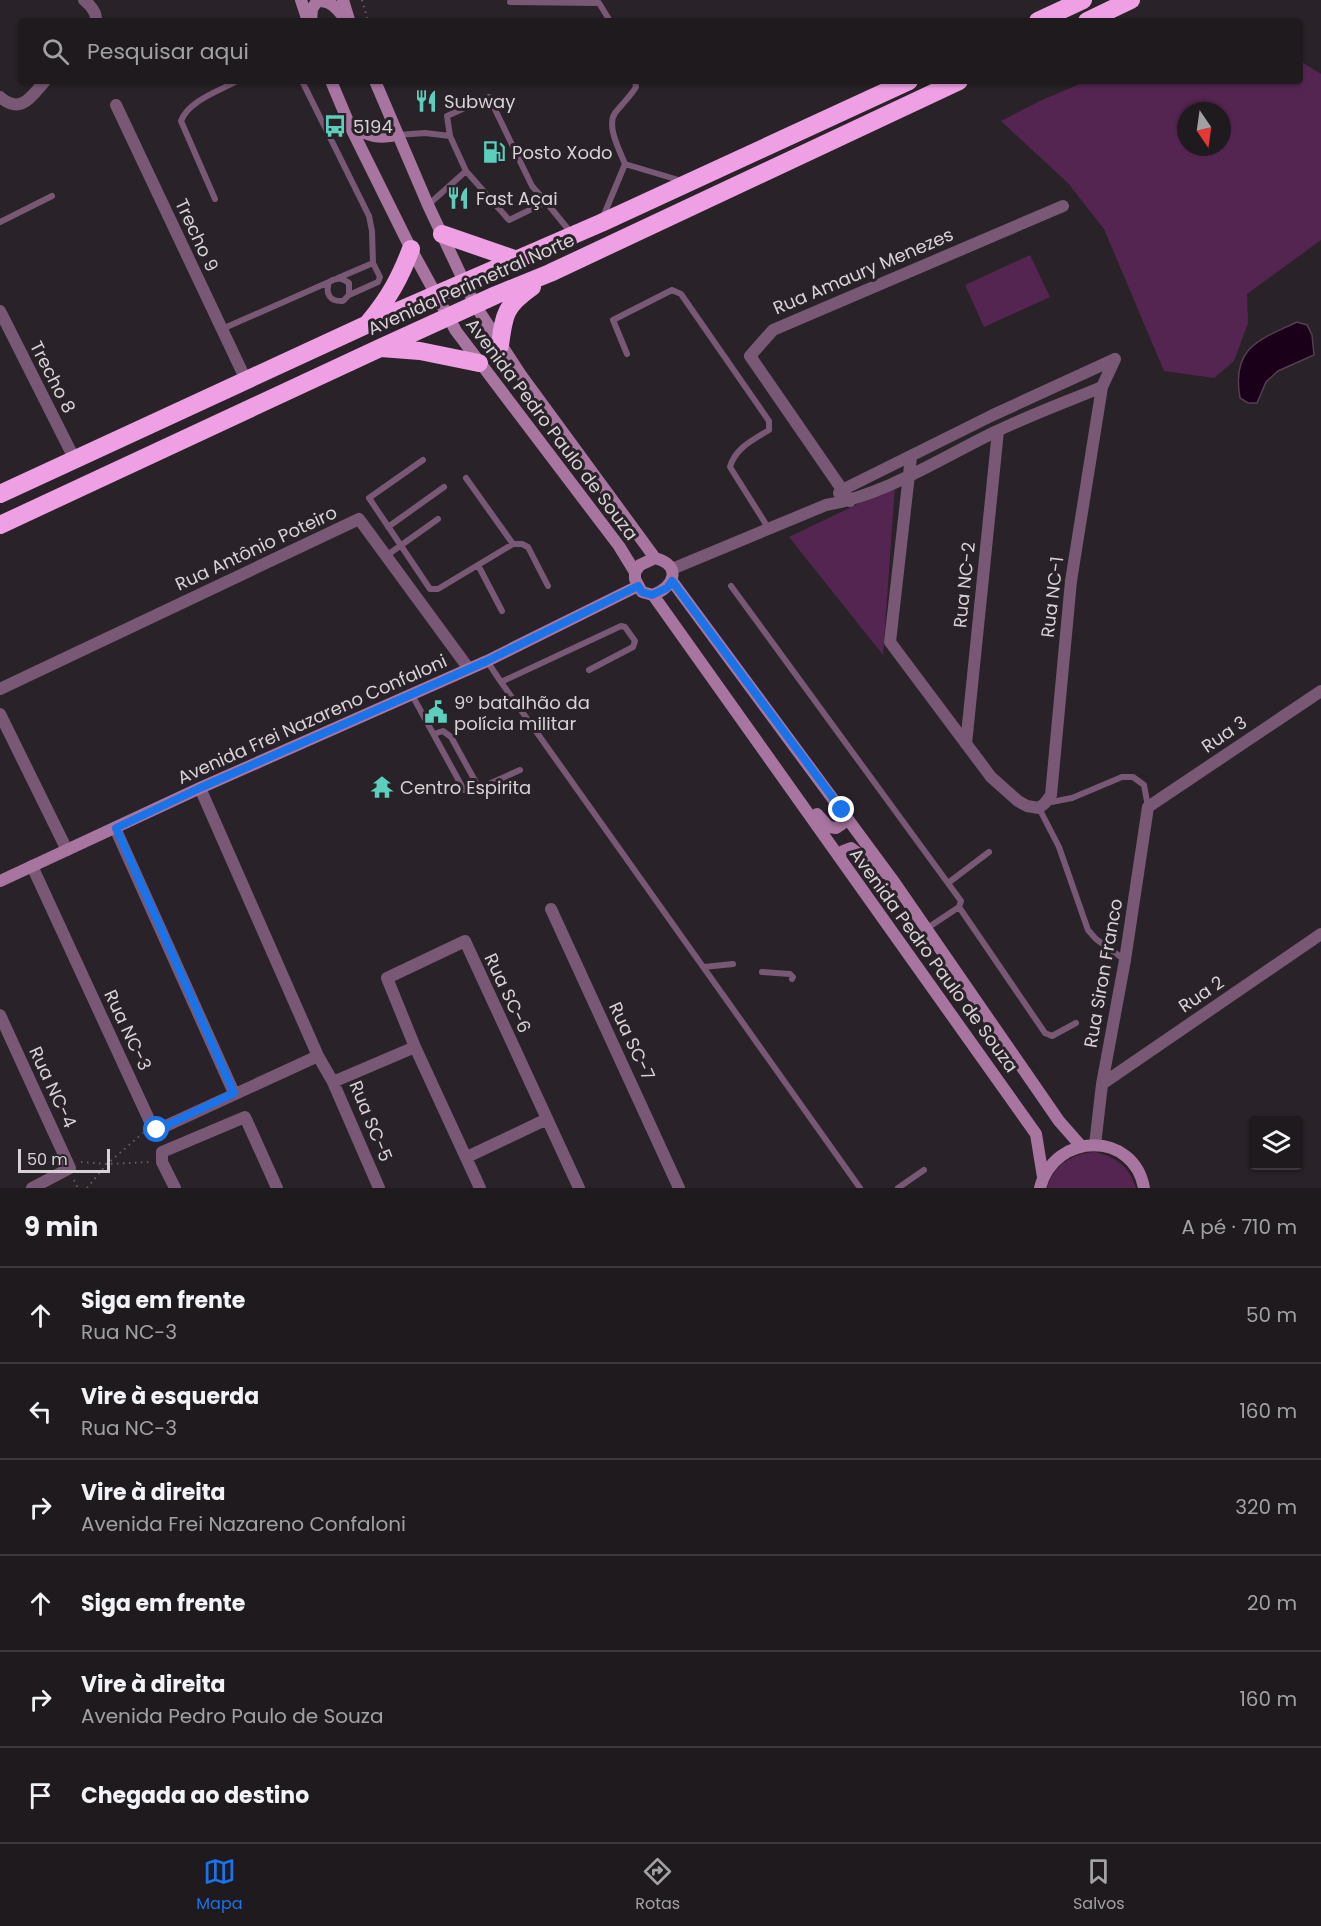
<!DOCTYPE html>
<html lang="pt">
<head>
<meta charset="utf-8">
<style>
  body { margin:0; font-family:Poppins,sans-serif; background:#272327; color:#f1f3f6 }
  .controls { position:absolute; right:18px; bottom:18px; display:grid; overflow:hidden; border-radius:6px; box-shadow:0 2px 4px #0004 }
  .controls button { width:54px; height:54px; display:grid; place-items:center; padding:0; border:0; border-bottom:2px solid #3c383c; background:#1f1a1e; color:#f1f3f6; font:30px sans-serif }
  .compass { position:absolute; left:1177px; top:102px; width:54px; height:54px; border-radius:50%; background:#1f1a1e; box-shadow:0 2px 4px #0004; rotate:167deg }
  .scale { position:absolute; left:18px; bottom:15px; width:92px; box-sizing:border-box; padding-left:6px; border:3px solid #d7d2d6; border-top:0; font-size:16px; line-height:21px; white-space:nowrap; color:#d7d2d6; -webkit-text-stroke:4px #292228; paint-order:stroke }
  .stop { position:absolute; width:18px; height:18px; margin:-14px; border:4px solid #1a73e8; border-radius:50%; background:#fff }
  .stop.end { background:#1a73e8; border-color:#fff; box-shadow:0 2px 6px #0008 }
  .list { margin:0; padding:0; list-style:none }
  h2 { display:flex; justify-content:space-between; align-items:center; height:78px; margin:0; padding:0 24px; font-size:26px }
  h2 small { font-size:20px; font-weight:400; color:#a1a1a4 }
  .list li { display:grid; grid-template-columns:39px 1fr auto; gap:18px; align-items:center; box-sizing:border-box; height:96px; padding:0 24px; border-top:2px solid #3c383c }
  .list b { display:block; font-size:22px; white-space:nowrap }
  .list p { margin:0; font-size:20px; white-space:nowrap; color:#a1a1a4 }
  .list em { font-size:20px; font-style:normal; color:#a1a1a4 }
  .icon { flex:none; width:33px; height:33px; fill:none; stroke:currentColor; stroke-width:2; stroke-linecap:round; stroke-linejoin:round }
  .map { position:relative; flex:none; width:1321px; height:1188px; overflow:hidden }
  .search { position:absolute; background:#1f1a1e; box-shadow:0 2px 4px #0004; left:18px; right:18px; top:18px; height:66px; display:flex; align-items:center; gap:15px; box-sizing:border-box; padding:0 21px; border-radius:6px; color:#a1a1a4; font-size:22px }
  .sheet { height:654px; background:#1f1a1e }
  nav { display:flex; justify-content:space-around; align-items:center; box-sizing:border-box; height:84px; border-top:2px solid #3c383c; background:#1f1a1e; font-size:16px; color:#a1a1a4 }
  nav a { display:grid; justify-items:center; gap:3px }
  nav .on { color:#1a73e8 }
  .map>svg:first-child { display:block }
  .green { fill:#552551; fill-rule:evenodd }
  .water { fill:#1b0019; stroke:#533f52; stroke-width:1.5 }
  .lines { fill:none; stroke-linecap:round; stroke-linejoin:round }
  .path { stroke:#655f64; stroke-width:2; stroke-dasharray:1.5 4.5; stroke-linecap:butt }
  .lane { stroke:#785874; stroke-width:6 }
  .street { stroke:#785874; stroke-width:12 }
  .secondary { stroke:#a875a1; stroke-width:12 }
  .highway { stroke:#ef9fe4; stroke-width:18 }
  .route { stroke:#1a73e8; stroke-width:8 }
  .labels { text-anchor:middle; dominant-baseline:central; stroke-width:6; stroke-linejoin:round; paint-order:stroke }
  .poi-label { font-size:18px; fill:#d7d2d6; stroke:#292228; text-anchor:start }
  .street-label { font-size:18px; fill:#d7d2d6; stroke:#292228 }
</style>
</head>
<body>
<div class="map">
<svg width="1321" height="1188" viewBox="0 0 1321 1188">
  <rect width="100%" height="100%" fill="#292228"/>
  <path class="green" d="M1300,61l21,13v166l-74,54 1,29 -14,38 -20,17 -50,-7 -60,-142 -36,-46 -67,-62 41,-21 45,-19h213zM1186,111h36v36h-36z
    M1030,255l20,42 -66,30 -19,-42z
    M895,486l-12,169 -94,-118z
    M1094,1152c21,4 36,15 42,36h-89c7,-23 24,-34 47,-36z"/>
  <path class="water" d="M1297,322l10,3 5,10 2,20 -36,16 -12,11 -9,21h-9l-8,-5c-9,-51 19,-58 57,-76z"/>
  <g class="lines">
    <path class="path" d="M362,0l6,21
      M81,1162l26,2 43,-2
      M74,1180l4,8
      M87,1188l20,-24 36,-31"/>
    <path class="lane" d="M510,2l89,1 11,18
      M302,81l67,135 3,15 1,32
      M398,135l27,-2 25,3
      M625,164l57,17
      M466,171l43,49 37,-18 26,32
      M215,199l-34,-78c7,-20 38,-30 56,-40
      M428,205l38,-34 -16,-35 -3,-20 42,-19 43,89 14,16
      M603,217l22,-53c-5,-13 -19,-38 -10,-51 7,-9 15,-16 21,-26l-1,-6
      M0,222l52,-26
      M338,278l35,-15 7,14 -2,5 -29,13 -6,6c-13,1 -18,-7 -14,-19 8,-5 13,-4 20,1v12
      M222,329l107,-47
      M627,354l-14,-34 59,-30 9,4 88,127v9c-16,10 -34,18 -39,37l39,62
      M423,460l-54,38 61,91h8l75,-45 -47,-66
      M388,527l56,-40
      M513,544h9l6,3 20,39
      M386,556l52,-37
      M478,565l24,46
      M731,586l230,315 -2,6 -33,22
      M487,661l14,21
      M589,670l44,-23 2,-6 -10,-14 -4,-1 -120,56 359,506
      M412,695l52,95 9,1 47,-21
      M434,734l9,-3 8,6 28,51
      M1046,803l26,-5 50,-21h11l11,8 4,22
      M1039,808l20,39 29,83 8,9 29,21
      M948,883l41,-31
      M959,907l86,126 7,3 24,-13
      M704,967l29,-3
      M762,972l28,2 3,3 -1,2
      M898,1188l26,-18"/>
    <path class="street" d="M84,0c6,5 13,13 12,21
      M0,97c21,18 31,0 45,-16
      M116,105l130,275
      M0,311l75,149
      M911,457l-21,185 101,135 27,24 9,5 12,2 6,-5 6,-8 20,-214 31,-194 13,-28
      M839,493l5,-4 149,-74 122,-56
      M850,501l-100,-145 23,-26 290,-124
      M672,569l154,-64c59,-10 115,-47 169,-73 35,-17 71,-30 107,-45
      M0,689l359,-170 110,150
      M0,714l67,136
      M966,744l32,-313
      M115,828l119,265
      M32,866l120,260 5,4 161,-74 -118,-268
      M551,909l128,279
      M0,1015l70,153 -38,20
      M318,1056l15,26
      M1102,1084l219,-150
      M1095,1145l7,-61 23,-124 23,-153 173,-116
      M467,1157l80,-38
      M175,1188l-13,-26v-10l83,-35 32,71
      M379,1188l-46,-106 82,-35
      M480,1188l-65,-141 -28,-69 78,-37 114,247"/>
    <path class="secondary" d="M301,0l7,21
      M343,0l6,20
      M311,21l1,-12 5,-8c15,-1 21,9 30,20
      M331,81l19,45 61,123 45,82 163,215 16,26v7l7,13 11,3c22,-8 29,-30 2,-37l-15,7 -5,7
      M375,81l53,124 47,100 46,70 134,183
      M351,126c16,10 28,13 47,9
      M672,581l220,298 167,242 22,25
      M653,595l383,539 7,43
      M817,814l12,13 7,1 6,-4v-14
      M839,857l4,-6 8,-3 32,25
      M0,881l200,-93 287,-127 151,-75
      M1040,1188c15,-57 94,-57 104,0"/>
    <path class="highway" d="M1038,21l45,-21
      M1087,21l44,-21
      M442,234l75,26
      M369,322c20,-24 31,-44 42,-73
      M500,345c4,-31 5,-39 32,-58
      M381,348l39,3 59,12
      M0,494l368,-170 233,-101 308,-142
      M0,525l380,-177 116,-53 54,-22 409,-192"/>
  </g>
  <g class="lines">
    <path class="route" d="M157,1130l77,-37 -118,-265 84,-40 287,-127 151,-75 4,6 10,3 15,-7 5,-7 170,229"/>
  </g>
  <defs>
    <g id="restaurant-bare" transform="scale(1.8)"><path d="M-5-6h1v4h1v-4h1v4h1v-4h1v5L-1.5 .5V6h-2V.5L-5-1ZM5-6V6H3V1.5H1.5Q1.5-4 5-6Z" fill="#5bcebc" stroke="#292228" stroke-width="2.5" paint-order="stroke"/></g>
    <g id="bus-bare" transform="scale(1.8)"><path d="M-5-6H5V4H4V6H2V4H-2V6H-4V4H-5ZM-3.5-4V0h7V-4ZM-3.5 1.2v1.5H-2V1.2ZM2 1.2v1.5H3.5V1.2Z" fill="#5bcebc" stroke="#292228" stroke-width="2.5" paint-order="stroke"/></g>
    <g id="fuel-bare" transform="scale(1.8)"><path d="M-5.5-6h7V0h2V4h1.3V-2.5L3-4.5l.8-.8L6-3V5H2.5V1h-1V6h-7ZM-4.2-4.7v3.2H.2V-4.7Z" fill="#5bcebc" stroke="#292228" stroke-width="2.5" paint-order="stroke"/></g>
    <g id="civic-bare" transform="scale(1.8)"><path d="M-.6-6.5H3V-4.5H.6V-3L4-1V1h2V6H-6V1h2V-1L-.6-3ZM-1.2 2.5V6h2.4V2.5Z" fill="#5bcebc" stroke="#292228" stroke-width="2.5" paint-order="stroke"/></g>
    <g id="temple-bare" transform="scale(1.8)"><path d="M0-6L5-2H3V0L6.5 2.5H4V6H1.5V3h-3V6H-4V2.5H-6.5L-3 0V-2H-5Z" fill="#5bcebc" stroke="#292228" stroke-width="2.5" paint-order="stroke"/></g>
  </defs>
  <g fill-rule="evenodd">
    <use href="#restaurant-bare" x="426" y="101"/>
    <use href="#bus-bare" x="335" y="126"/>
    <use href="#fuel-bare" x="494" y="152"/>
    <use href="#restaurant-bare" x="458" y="198"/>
    <use href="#civic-bare" x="436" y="712"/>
    <use href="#temple-bare" x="382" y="787"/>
  </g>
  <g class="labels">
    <g class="poi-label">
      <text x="444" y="101">Subway</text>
      <text x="353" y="126">5194</text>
      <text x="512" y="152">Posto Xodo</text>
      <text x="476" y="198">Fast Açai</text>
      <text x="454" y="702">9º batalhão da<tspan x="454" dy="21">polícia militar</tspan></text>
      <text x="400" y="787">Centro Espirita</text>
    </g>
    <g class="street-label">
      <text transform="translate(197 235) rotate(65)">Trecho 9</text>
      <text transform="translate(863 271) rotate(-23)">Rua Amaury Menezes</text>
      <text transform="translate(471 284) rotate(-24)">Avenida Perimetral Norte</text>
      <text transform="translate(53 377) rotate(63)">Trecho 8</text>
      <text transform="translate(552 429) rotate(53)">Avenida Pedro Paulo de Souza</text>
      <text transform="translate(256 548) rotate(-25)">Rua Antônio Poteiro</text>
      <text transform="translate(964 585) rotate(-84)">Rua NC-2</text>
      <text transform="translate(1052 597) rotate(-83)">Rua NC-1</text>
      <text transform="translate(312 719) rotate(-24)">Avenida Frei Nazareno Confaloni</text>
      <text transform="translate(1224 734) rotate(-34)">Rua 3</text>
      <text transform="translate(934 960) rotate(54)">Avenida Pedro Paulo de Souza</text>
      <text transform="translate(1103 973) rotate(-80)">Rua Siron Franco</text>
      <text transform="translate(508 993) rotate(65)">Rua SC-6</text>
      <text transform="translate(1201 994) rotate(-34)">Rua 2</text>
      <text transform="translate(128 1030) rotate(65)">Rua NC-3</text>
      <text transform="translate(632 1041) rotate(65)">Rua SC-7</text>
      <text transform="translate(53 1087) rotate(65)">Rua NC-4</text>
      <text transform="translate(371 1121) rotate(68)">Rua SC-5</text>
    </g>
  </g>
</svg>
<div class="controls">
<button><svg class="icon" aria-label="layers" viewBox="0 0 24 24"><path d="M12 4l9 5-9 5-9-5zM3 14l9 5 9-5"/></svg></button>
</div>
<svg class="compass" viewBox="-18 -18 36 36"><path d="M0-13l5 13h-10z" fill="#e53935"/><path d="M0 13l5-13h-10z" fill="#a1a1a4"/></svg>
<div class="scale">50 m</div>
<div class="stop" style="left:157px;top:1130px"></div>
<div class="stop end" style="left:842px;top:810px"></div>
<div class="search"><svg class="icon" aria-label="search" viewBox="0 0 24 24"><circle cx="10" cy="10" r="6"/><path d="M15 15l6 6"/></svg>Pesquisar aqui</div>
</div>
<section class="sheet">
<h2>9 min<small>A pé · 710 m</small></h2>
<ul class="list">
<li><svg class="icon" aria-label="ahead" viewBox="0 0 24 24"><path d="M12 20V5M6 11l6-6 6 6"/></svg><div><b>Siga em frente</b><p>Rua NC-3</p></div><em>50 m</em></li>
<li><svg class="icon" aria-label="left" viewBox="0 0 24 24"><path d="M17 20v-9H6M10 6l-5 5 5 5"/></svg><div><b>Vire à esquerda</b><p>Rua NC-3</p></div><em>160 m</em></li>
<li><svg class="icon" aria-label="right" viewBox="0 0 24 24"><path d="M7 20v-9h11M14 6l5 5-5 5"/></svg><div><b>Vire à direita</b><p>Avenida Frei Nazareno Confaloni</p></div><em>320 m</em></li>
<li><svg class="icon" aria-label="ahead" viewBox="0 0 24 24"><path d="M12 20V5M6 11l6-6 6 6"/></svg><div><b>Siga em frente</b></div><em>20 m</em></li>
<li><svg class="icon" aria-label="right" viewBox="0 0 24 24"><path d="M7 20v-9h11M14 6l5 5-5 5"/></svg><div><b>Vire à direita</b><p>Avenida Pedro Paulo de Souza</p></div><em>160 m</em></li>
<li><svg class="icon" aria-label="arrive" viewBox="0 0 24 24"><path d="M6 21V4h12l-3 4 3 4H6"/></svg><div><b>Chegada ao destino</b></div></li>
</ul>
</section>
<nav>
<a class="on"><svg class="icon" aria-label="map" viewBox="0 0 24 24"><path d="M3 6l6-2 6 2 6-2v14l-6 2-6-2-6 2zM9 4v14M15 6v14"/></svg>Mapa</a>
<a><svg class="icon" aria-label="directions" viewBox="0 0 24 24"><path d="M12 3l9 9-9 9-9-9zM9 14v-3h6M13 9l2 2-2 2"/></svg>Rotas</a>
<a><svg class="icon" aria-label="saved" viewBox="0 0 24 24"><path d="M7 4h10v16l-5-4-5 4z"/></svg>Salvos</a>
</nav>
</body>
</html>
